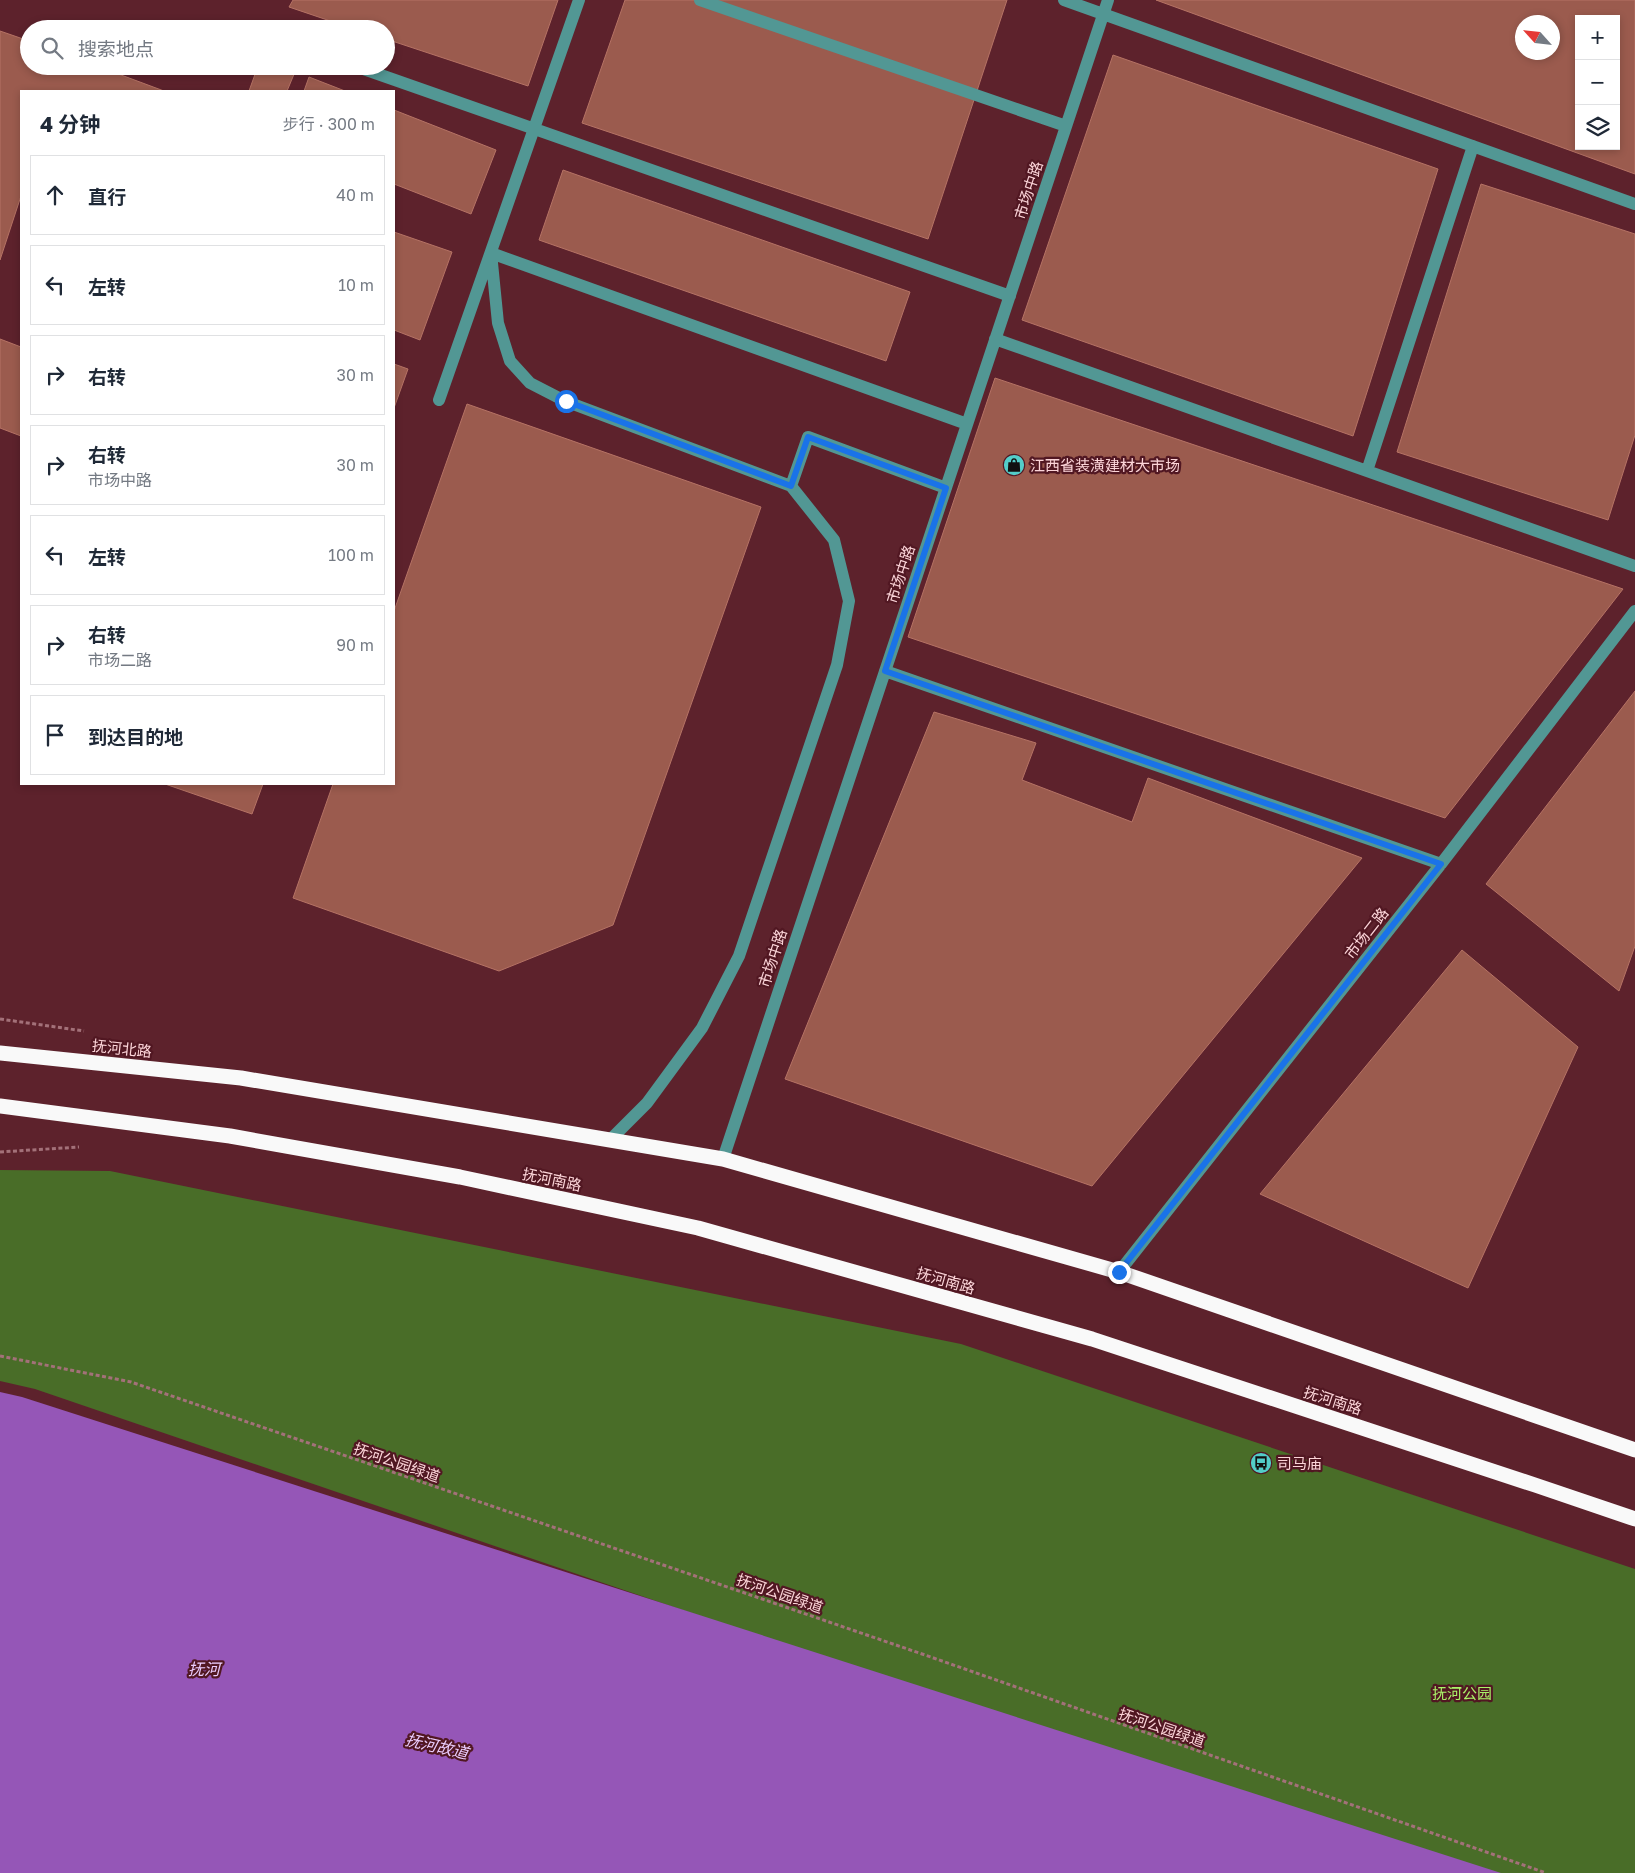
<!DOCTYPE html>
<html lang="zh">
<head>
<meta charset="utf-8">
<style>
  body { margin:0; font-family:"Golos Text","Noto Sans SC",sans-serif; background:#f6f6f7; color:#1f2937 }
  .controls { position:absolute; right:15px; top:15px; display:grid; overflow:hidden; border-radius:0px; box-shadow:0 2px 8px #0003 }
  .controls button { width:45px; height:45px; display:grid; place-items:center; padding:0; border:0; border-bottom:1px solid #e0e1e3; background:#fff; color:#1f2937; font:25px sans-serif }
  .compass { position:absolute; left:1515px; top:15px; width:45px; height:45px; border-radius:50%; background:#fff; box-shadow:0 2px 8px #0003; rotate:297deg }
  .stop { position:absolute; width:15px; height:15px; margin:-11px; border:4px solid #1a73e8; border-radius:50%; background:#fff }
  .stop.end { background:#1a73e8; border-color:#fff; box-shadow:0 1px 5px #0008 }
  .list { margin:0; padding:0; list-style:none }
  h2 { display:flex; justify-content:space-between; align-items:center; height:65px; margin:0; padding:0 20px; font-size:21px }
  h2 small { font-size:16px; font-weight:400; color:#747a83 }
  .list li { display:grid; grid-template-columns:32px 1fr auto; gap:15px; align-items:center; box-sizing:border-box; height:80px; margin:0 10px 10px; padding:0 10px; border:1px solid #e0e1e3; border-radius:0px }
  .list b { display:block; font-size:19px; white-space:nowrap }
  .list p { margin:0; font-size:16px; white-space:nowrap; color:#747a83 }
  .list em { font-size:16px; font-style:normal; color:#747a83 }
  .icon { flex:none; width:28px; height:28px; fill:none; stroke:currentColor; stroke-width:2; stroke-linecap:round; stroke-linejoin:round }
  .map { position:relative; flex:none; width:1635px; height:1873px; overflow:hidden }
  .search { position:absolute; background:#fff; box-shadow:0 2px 8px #0003; left:20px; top:20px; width:375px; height:55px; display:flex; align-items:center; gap:12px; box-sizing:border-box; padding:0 18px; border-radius:28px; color:#747a83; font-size:19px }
  .panel { position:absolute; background:#fff; box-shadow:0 2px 8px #0003; left:20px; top:90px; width:375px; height:695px; border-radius:0px }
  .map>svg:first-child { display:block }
  .green { fill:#496d28 }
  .water { fill:#9556b7 }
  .building { fill:#9b5b4e; stroke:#b67365; fill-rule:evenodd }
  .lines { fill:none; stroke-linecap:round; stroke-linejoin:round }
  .path { stroke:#a37179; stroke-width:3; stroke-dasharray:4 2.5; stroke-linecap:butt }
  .minor { stroke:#529794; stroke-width:12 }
  .highway { stroke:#f9f9f9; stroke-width:15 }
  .route { stroke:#1a73e8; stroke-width:6 }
  .labels { text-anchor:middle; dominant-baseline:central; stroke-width:4.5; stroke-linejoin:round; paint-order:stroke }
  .street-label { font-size:15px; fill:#fcd5d9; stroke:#511722 }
  .poi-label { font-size:15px; fill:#fcd5d9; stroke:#511722; text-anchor:start }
  .park-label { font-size:15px; fill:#aaf369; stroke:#511722 }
  .water-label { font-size:16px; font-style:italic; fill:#ebcdfe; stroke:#511722 }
</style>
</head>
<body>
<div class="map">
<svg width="1635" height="1873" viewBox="0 0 1635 1873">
  <rect width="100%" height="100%" fill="#5d222c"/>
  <path class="green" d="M0,1170l110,1 851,173 674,225v304h-182l-1418,-484 -35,-8z"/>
  <path class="water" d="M0,1392l22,5 1479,476h-1501z"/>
  <path class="building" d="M293,0h265l-30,86 -142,-47v-10h-32l-65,-22z
    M625,0h382l-79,239 -346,-116z
    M1156,0h479v174zM1579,19h37v127h-37zM1522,22h30v30h-30z
    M0,31l29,10v25h68l67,25h-143v105l-21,64z
    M1113,55l325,114 -85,267 -331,-116z
    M258,66l39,1 -10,24h-38z
    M309,77l36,14h-41z
    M394,110l102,40 -25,64 -77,-30z
    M563,170l347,122 -24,69 -347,-121z
    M1481,184l154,50v201l-27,85 -211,-68z
    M394,232l58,20 -32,88 -26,-10z
    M0,339l21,8v89l-21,-8z
    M394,364l14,5 -14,39z
    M995,378l628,211 -178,229 -537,-181z
    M467,404l294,103 -148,418 -114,46 -206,-73 40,-114h61v-173z
    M1635,691v255l-16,45 -133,-107z
    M934,712l102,31 -14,37 110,42 16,-44 214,80 -270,328 -307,-107z
    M165,784h98l-11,30z
    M1462,950l116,97 -110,241 -208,-94z"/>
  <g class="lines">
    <path class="path" d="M0,1019l84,12
      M0,1152l79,-5
      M0,1356l131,26 794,273 621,218"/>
    <path class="minor" d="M700,0l366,126
      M1064,0l571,204
      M355,66l655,230
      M995,339l640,227
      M439,400l140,-400
      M1367,471l106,-325
      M946,488l-138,-51 -17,49 -226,-85 -35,-18 -20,-22 -12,-38 -7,-70 476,171
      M885,671l556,193
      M610,1140l37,-37 55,-75 37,-72 98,-291 12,-64 -15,-61 -43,-54
      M723,1159l385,-1159
      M1119,1272l322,-408 194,-253"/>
    <path class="highway" d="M0,1053l241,25 482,81 396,113 516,178
      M0,1106l230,30 230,41 238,51 394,111 443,146 100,34"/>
  </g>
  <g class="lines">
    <path class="route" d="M566,401l225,85 17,-49 138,51 -61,183 556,193 -322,408"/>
  </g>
  <defs>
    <g id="shop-disc" transform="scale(1.125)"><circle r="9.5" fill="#53cdc9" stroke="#511722"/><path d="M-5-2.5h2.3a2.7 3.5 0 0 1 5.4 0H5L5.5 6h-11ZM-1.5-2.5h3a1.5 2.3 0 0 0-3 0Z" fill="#111"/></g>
    <g id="bus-disc" transform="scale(1.125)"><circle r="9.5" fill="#53cdc9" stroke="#511722"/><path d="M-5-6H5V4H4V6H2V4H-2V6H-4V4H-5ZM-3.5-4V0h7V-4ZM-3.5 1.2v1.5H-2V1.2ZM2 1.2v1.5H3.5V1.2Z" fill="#111"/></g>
  </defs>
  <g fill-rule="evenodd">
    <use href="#shop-disc" x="1014" y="465"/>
    <use href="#bus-disc" x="1261" y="1463"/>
  </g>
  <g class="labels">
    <g class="street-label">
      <text transform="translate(1028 190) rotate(-72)">市场中路</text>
      <text transform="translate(900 574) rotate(-72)">市场中路</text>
      <text transform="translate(1366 933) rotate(-52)">市场二路</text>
      <text transform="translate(772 958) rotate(-72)">市场中路</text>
      <text transform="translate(122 1048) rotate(6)">抚河北路</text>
      <text transform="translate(552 1179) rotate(12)">抚河南路</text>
      <text transform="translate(946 1280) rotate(16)">抚河南路</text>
      <text transform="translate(1333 1400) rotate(18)">抚河南路</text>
      <text transform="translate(397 1462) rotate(19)">抚河公园绿道</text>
      <text transform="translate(780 1593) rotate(19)">抚河公园绿道</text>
      <text transform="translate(1162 1727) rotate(19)">抚河公园绿道</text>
    </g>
    <g class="poi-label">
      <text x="1030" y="465">江西省装潢建材大市场</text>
      <text x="1277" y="1463">司马庙</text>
    </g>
    <g class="park-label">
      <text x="1462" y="1693">抚河公园</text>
    </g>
    <g class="water-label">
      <text x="204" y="1669">抚河</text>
      <text transform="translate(437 1746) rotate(13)">抚河故道</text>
    </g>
  </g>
</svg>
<div class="controls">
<button>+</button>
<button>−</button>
<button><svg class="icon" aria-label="layers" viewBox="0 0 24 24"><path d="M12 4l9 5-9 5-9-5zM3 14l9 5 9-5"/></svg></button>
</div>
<svg class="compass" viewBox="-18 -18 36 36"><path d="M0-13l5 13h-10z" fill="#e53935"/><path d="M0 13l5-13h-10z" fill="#747a83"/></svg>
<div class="stop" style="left:566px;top:401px"></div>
<div class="stop end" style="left:1119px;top:1272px"></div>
<div class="search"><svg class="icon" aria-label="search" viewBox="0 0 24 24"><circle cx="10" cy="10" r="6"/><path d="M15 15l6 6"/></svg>搜索地点</div>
<section class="panel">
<h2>4 分钟<small>步行 · 300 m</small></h2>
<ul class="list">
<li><svg class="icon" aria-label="ahead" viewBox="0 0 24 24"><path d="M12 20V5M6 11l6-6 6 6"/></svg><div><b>直行</b></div><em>40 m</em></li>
<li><svg class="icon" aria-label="left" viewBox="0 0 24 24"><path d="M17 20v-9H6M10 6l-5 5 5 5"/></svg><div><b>左转</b></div><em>10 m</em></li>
<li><svg class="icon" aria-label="right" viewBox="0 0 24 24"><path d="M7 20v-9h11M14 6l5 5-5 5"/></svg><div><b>右转</b></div><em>30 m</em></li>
<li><svg class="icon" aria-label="right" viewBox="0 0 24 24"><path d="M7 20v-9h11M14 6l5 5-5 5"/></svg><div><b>右转</b><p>市场中路</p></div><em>30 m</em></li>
<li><svg class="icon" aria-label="left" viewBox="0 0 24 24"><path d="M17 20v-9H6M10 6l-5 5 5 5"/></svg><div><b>左转</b></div><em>100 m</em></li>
<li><svg class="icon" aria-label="right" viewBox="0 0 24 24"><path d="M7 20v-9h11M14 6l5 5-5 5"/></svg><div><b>右转</b><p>市场二路</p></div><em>90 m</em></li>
<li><svg class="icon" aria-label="arrive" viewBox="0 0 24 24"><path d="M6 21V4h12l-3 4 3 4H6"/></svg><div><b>到达目的地</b></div></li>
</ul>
</section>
</div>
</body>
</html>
